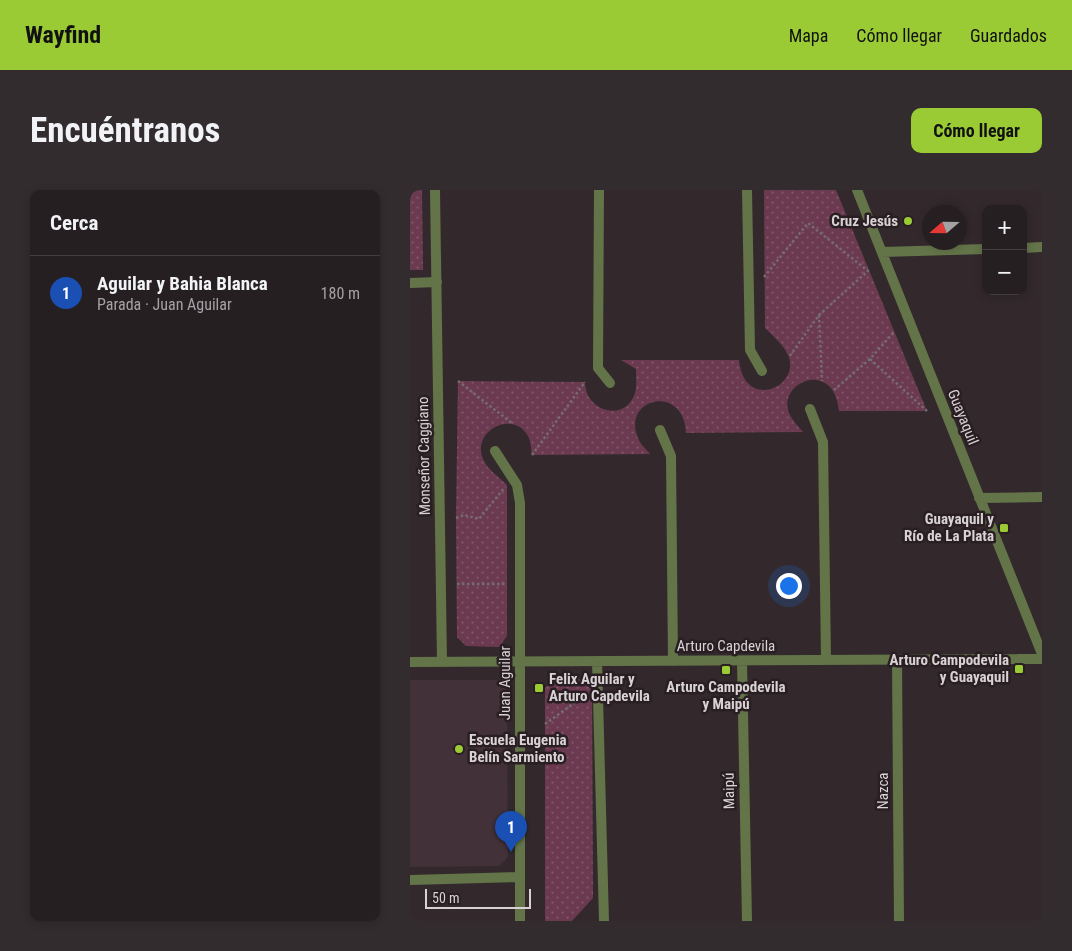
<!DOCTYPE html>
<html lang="es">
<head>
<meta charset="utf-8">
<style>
  body { margin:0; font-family:"Roboto Condensed",sans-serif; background:#322c2f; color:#f1f3f6 }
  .controls { position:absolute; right:15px; top:15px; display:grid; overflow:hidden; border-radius:10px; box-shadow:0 2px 8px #0003 }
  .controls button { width:45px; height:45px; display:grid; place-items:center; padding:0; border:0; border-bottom:1px solid #423d40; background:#261f22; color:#f1f3f6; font:25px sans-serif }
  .compass { position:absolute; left:512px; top:15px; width:45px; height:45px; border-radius:50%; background:#261f22; box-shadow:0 2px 8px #0003; rotate:250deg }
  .scale { position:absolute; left:15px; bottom:12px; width:106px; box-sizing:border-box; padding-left:5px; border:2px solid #d9d2d5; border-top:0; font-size:14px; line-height:18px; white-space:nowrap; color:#d9d2d5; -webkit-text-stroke:4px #291f23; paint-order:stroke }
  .you { position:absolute; left:378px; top:395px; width:18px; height:18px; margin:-12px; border:4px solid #fff; border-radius:50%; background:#1a73e8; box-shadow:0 0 0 8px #1a73e833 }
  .badge { display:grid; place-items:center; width:32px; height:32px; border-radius:50%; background:#9acb34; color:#fff; font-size:16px; font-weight:700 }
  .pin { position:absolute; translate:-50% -41px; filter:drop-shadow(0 1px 2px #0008) }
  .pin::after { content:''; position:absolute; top:26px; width:18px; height:15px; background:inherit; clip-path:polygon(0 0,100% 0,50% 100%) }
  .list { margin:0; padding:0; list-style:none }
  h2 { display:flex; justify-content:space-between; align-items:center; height:65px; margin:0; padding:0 20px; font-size:21px }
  h2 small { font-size:16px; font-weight:400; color:#a4a2a5 }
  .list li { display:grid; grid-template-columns:32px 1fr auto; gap:15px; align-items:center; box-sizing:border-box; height:75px; padding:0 20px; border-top:1px solid #423d40 }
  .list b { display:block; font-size:19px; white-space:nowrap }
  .list p { margin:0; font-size:16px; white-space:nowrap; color:#a4a2a5 }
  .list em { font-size:16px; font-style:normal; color:#a4a2a5 }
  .map { position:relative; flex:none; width:632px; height:731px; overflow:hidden; border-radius:10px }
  header { display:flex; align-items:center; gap:30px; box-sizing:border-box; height:70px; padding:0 25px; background:#9acb34; color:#111 }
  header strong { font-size:24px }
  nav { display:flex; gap:28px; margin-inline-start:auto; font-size:18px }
  .intro { display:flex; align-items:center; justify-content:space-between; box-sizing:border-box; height:120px; padding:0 30px }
  h1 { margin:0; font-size:35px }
  .button { padding:12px 22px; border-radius:10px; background:#9acb34; color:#111; font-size:18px; font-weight:700 }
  main { display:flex; gap:30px; padding:0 30px }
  aside { flex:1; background:#261f22; border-radius:10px; box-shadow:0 2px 8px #0003 }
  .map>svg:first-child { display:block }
  .built { fill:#423138 }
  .park { fill:url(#park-dots) }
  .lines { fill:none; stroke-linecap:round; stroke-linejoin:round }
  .path { stroke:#756c70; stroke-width:2.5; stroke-dasharray:2.5 2.5; stroke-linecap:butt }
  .minor { stroke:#637449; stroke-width:10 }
  .poi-dot { fill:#9acb34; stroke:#291f23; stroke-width:2 }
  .labels { text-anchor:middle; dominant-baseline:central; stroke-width:5; stroke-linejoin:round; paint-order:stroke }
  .poi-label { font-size:15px; font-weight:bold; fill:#d9d2d5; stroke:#291f23; text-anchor:end }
  .street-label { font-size:15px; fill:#d9d2d5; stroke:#291f23 }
</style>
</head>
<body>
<header>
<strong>Wayfind</strong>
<nav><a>Mapa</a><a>Cómo llegar</a><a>Guardados</a></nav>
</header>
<div class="intro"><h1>Encuéntranos</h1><a class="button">Cómo llegar</a></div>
<main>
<aside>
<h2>Cerca<small></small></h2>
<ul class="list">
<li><span class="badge" style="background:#1a4fb4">1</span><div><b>Aguilar y Bahia Blanca</b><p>Parada · Juan Aguilar</p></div><em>180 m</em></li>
</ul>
</aside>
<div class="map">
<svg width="632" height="731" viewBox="0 0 632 731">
  <defs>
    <pattern id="park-dots" width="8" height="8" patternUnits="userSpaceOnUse" patternTransform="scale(1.25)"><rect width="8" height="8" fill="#6b3a50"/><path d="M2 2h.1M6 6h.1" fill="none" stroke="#805668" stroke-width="1.8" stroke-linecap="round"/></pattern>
  </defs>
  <rect width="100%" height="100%" fill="#33292d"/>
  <path class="built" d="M0,490h89l8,8 1,169 -9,9 -89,1z"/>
  <path class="park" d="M0,0h12l1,80h-13z
    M354,0h72l91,221h-88c-5,-53 -62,-29 -50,2 3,7 9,13 14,19l-117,1c-2,-50 -65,-35 -48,5 2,6 8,11 12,16l-118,1c-1,-6 -1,-14 -4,-19 -15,-27 -57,-5 -45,23 4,10 16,18 24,26v151l-8,11 -33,-1 -9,-9 -1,-119 2,-137 127,1c0,30 41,41 50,11 2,-7 1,-16 1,-24l-15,-9h118c5,52 63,27 49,-5 -5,-11 -15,-19 -23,-27z
    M173,489l9,11 1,208 -21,23h-27v-233l9,-8z"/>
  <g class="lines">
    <path class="path" d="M354,87l44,-54 60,48 -49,44 -30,42
      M409,125l3,66
      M460,169l57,52
      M48,191l55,43
      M424,200l36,-31 24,-27
      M122,265l53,-73
      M46,328l8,-3 15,4 26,-32
      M47,394h50
      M135,534l42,-30"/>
    <path class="minor" d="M25,0l7,472
      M189,0l-1,178 12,15
      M337,0l3,160 12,21
      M447,0l185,464
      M613,58l19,-1
      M472,62l104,-3
      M0,93l27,-1
      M400,219l13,33 3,218
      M250,240l11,26 2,205
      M85,261l22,34 3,18v418
      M569,308l63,-1
      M487,470l2,261
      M187,471l7,260
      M332,471l5,260
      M0,472l632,-3
      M0,690l110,-3"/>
  </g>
  <g class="poi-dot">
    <circle cx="498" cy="31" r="5"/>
    <rect x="589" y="333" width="10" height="10" rx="2.5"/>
    <rect x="604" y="474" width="10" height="10" rx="2.5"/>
    <rect x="311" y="475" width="10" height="10" rx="2.5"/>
    <rect x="124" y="493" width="10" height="10" rx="2.5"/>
    <circle cx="49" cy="559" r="5"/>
  </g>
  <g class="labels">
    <g class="poi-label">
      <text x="488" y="31">Cruz Jesús</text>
      <text x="584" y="329">Guayaquil y<tspan x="584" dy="17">Río de La Plata</tspan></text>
      <text x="599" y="470">Arturo Campodevila<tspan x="599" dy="17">y Guayaquil</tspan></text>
      <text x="139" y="489" text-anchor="start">Felix Aguilar y<tspan x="139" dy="17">Arturo Capdevila</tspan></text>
      <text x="316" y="497" text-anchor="middle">Arturo Campodevila<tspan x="316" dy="17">y Maipú</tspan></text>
      <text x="59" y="550" text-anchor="start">Escuela Eugenia<tspan x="59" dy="17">Belín Sarmiento</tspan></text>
    </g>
    <g class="street-label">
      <text transform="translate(553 227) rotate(68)">Guayaquil</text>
      <text transform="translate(14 266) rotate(-91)">Monseñor Caggiano</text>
      <text x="316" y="456">Arturo Capdevila</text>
      <text transform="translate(95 493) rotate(-90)">Juan Aguilar</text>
      <text transform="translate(319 601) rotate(-91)">Maipú</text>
      <text transform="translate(473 601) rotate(-90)">Nazca</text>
    </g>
  </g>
</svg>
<div class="controls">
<button>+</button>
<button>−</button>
</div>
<svg class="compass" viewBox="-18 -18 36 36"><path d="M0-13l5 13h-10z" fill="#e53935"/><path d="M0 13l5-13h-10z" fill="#a4a2a5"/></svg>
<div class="scale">50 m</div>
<div class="you"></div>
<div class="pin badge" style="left:101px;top:662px;background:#1a4fb4">1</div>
</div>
</main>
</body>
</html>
